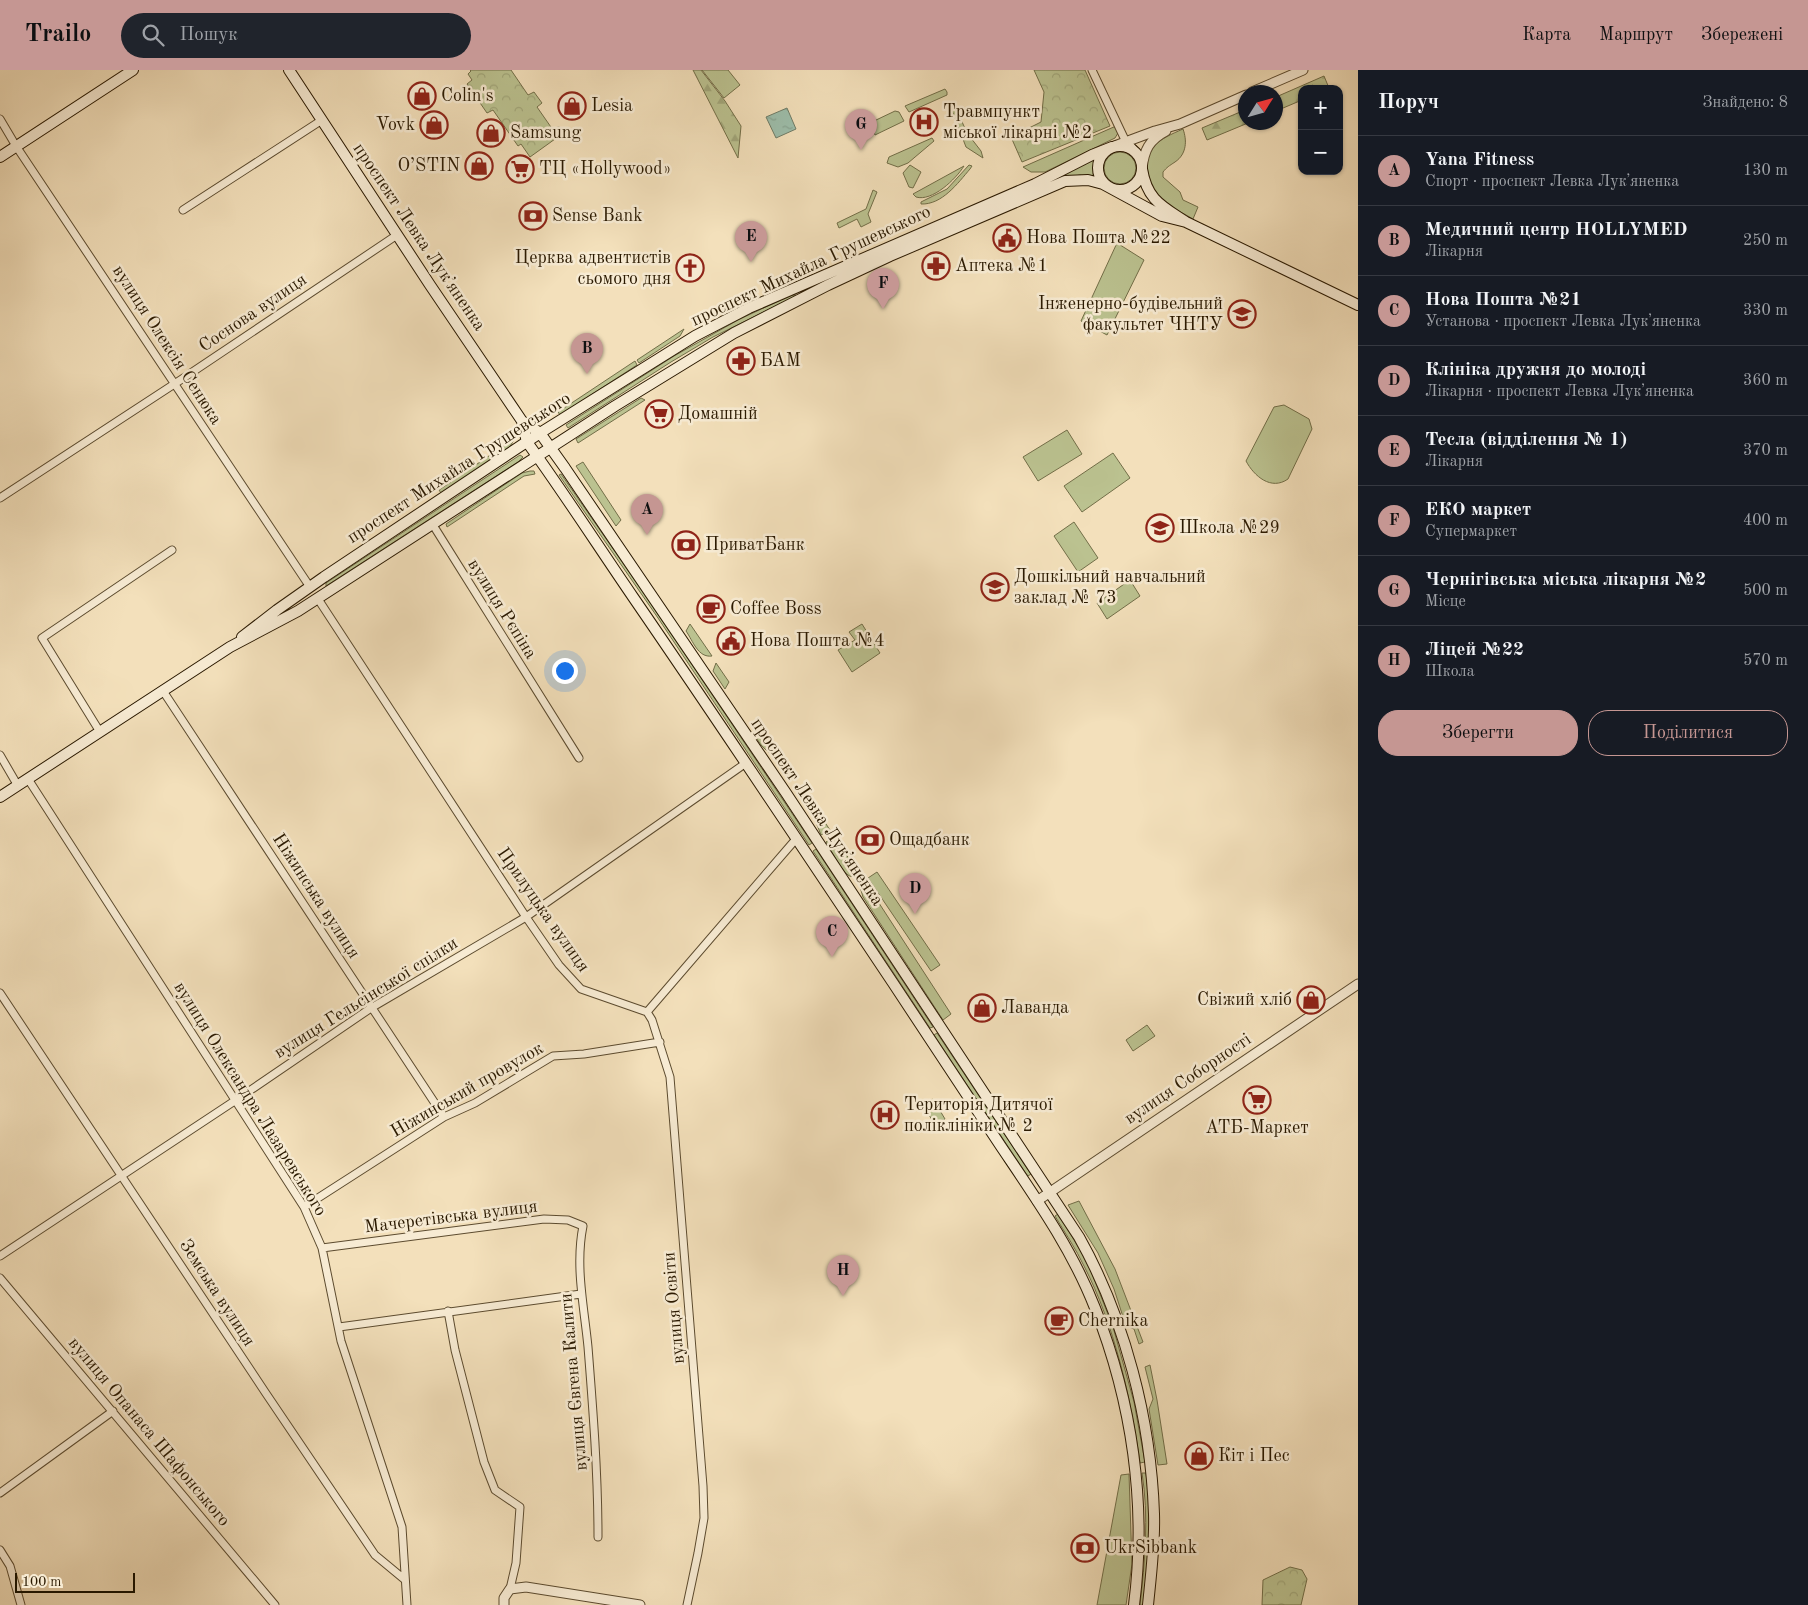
<!DOCTYPE html>
<html lang="uk">
<head>
<meta charset="utf-8">
<style>
  body { margin:0; font-family:"Old Standard TT",serif; background:#20242c; color:#f1f3f6 }
  .controls { position:absolute; right:15px; top:15px; display:grid; overflow:hidden; border-radius:10px; box-shadow:0 1px 4px #0004 }
  .controls button { width:45px; height:45px; display:grid; place-items:center; padding:0; border:0; border-bottom:1px solid #363941; background:#171b24; color:#f1f3f6; font:25px sans-serif }
  .compass { position:absolute; left:1238px; top:15px; width:45px; height:45px; border-radius:50%; background:#171b24; box-shadow:0 1px 4px #0004; rotate:53deg }
  .scale { position:absolute; left:15px; bottom:12px; width:120px; box-sizing:border-box; padding-left:5px; border:2px solid #2a1900; border-top:0; font-size:14px; line-height:18px; white-space:nowrap; color:#2a1900; -webkit-text-stroke:4px #f7ebd3; paint-order:stroke }
  .you { position:absolute; left:564px; top:600px; width:18px; height:18px; margin:-12px; border:4px solid #fff; border-radius:50%; background:#1a73e8; box-shadow:0 0 0 8px #1a73e833 }
  .badge { display:grid; place-items:center; width:32px; height:32px; border-radius:50%; background:#c59692; color:#111; font-size:16px; font-weight:700 }
  .pin { position:absolute; translate:-50% -41px; filter:drop-shadow(0 1px 2px #0008) }
  .pin::after { content:''; position:absolute; top:26px; width:18px; height:15px; background:inherit; clip-path:polygon(0 0,100% 0,50% 100%) }
  .list { margin:0; padding:0; list-style:none }
  h2 { display:flex; justify-content:space-between; align-items:center; height:65px; margin:0; padding:0 20px; font-size:21px }
  h2 small { font-size:16px; font-weight:400; color:#9ea1a6 }
  .list li { display:grid; grid-template-columns:32px 1fr auto; gap:15px; align-items:center; box-sizing:border-box; height:70px; padding:0 20px; border-top:1px solid #363941 }
  .list b { display:block; font-size:19px; white-space:nowrap }
  .list p { margin:0; font-size:16px; white-space:nowrap; color:#9ea1a6 }
  .list em { font-size:16px; font-style:normal; color:#9ea1a6 }
  .actions { display:flex; gap:10px; padding:15px 20px }
  .actions a { flex:1; padding:11px 0; border:1px solid #c59692; border-radius:20px; text-align:center; font-size:18px; color:#c59692 }
  .actions .main { background:#c59692; color:#111 }
  .icon { flex:none; width:28px; height:28px; fill:none; stroke:currentColor; stroke-width:2; stroke-linecap:round; stroke-linejoin:round }
  .map { position:relative; flex:none; width:1358px; height:1535px; overflow:hidden }
  header { display:flex; align-items:center; gap:30px; box-sizing:border-box; height:70px; padding:0 25px; background:#c59692; color:#111 }
  header strong { font-size:24px }
  nav { display:flex; gap:28px; margin-inline-start:auto; font-size:18px }
  .search { width:350px; height:45px; background:#20242c; display:flex; align-items:center; gap:12px; box-sizing:border-box; padding:0 18px; border-radius:28px; color:#9ea1a6; font-size:19px }
  main { display:flex }
  aside { flex:1; background:#171b24 }
  .map>svg:first-child { display:block }
  .grass { fill:#bbc290; stroke:#726e48 }
  .forest { fill:url(#forest-firs); stroke:#726e48 }
  .park { fill:url(#park-crowns); stroke:#726e48 }
  .water { fill:url(#water-ripples); stroke:#6f7c67 }
  .lines { fill:none; stroke-linecap:round; stroke-linejoin:round }
  .minor-casing { stroke:#5c4b2f; stroke-width:9 }
  .tertiary-casing { stroke:#5c4b2f; stroke-width:11 }
  .secondary-casing { stroke:#2a1900; stroke-width:12 }
  .minor { stroke:#f7ebd3; stroke-width:7 }
  .tertiary { stroke:#f7ebd3; stroke-width:9 }
  .secondary { stroke:#f7ebd3; stroke-width:10 }
  .labels { text-anchor:middle; dominant-baseline:central; stroke-width:5; stroke-linejoin:round; paint-order:stroke }
  .poi-label { font-size:18px; fill:#2a1900; stroke:#f7ebd3; text-anchor:start }
  .street-label { font-size:18px; fill:#2a1900; stroke:#f7ebd3 }
</style>
</head>
<body>
<header>
<strong>Trailo</strong>
<div class="search"><svg class="icon" aria-label="search" viewBox="0 0 24 24"><circle cx="10" cy="10" r="6"/><path d="M15 15l6 6"/></svg>Пошук</div>
<nav><a>Карта</a><a>Маршрут</a><a>Збережені</a></nav>
</header>
<main>
<div class="map">
<svg width="1358" height="1535" viewBox="0 0 1358 1535">
  <defs>
    <pattern id="forest-firs" width="22" height="20" patternUnits="userSpaceOnUse" patternTransform="scale(1.25)"><rect width="22" height="20" fill="#bbc290"/><path d="M5 1l3.5 6h-7zM16 11l3.5 6h-7z" fill="#a1a67a"/></pattern>
    <pattern id="park-crowns" width="20" height="18" patternUnits="userSpaceOnUse" patternTransform="scale(1.25)"><rect width="20" height="18" fill="#bbc290"/><path d="M2 6a3 3 0 1 1 6 0M12 15a3 3 0 1 1 6 0" fill="none" stroke="#a1a67a"/></pattern>
    <pattern id="water-ripples" width="26" height="14" patternUnits="userSpaceOnUse" patternTransform="scale(1.25)"><rect width="26" height="14" fill="#9dbeab"/><path d="M2 4q2-2 4 0t4 0M15 11q2-2 4 0t4 0" fill="none" stroke="#87a391"/></pattern>
  </defs>
  <rect width="100%" height="100%" fill="#f3e0bb"/>
  <filter id="stains"><feTurbulence type="fractalNoise" baseFrequency=".004" numOctaves="4"/><feColorMatrix values="0 0 0 0 .2 0 0 0 0 .09 0 0 0 0 .02 0 0 0 .5 -.17"/></filter>
  <radialGradient id="worn" r=".72"><stop offset=".6" stop-color="#630" stop-opacity="0"/><stop offset="1" stop-color="#630" stop-opacity=".3"/></radialGradient>
  <path class="grass" d="M702,0h26l12,15 -16,13z
    M945,19l2,3v3l-38,17 -4,-6z
    M955,36l12,27 14,18 2,7 -17,-11 -15,-39z
    M895,41l4,1 5,9 -29,14 -3,-10 2,-4z
    M1116,56l2,7 -3,5 -70,34h-14l-8,-5z
    M1183,59c4,11 4,25 -8,33 -6,4 -8,5 -12,10v5l17,15 3,8 15,7 -5,12c-13,-8 -31,-15 -40,-27 -2,-4 -3,-10 -4,-15 -8,-29 11,-38 34,-48z
    M932,68l2,3 -26,22 -10,4 -11,-4 2,-6z
    M1104 98a16 16 0 1 1 32 0a16 16 0 1 1-32 0Z
    M1097,86l-2,14 2,9 -17,-4 -30,6z
    M910,95l11,7 -8,16 -4,-1 -6,-14z
    M969,95l3,1 -2,3c-12,14 -28,36 -49,35v-2l26,-13z
    M964,96c-8,13 -32,36 -48,31l-3,-3z
    M873,120l4,2 -9,22 3,8 -10,5 -4,-8 -18,9 -2,-5 29,-14z
    M1117,173l27,17 -37,75 -26,-14z
    M791,225h5l-4,3 -79,39 -42,25 -103,66 -2,-3 108,-69 64,-36z
    M684,259l-4,7 -41,27 -2,-3z
    M635,291l2,4 -77,50 -2,-3z
    M641,328l4,2 -67,43 -2,-4z
    M1284,335l25,14 3,10 -24,50c-17,12 -34,-3 -42,-18l28,-54z
    M516,358l-2,12 -5,8 -68,45 -2,-3 66,-45z
    M1067,360l15,24 -44,27 -15,-24z
    M1113,383l17,25 -48,34 -18,-26z
    M520,385l3,2 -5,5 -192,124v-3l3,-2z
    M583,392l38,58 -5,6 -40,-60z
    M530,401h4l1,3 -11,2 -77,51 -1,-3 76,-51z
    M561,404l80,115 171,254 -3,2 -151,-227 -99,-143z
    M1074,452l24,36 -20,14 -24,-36z
    M1130,510l10,16 -33,23 -10,-16z
    M690,554l22,32c-14,2 -19,-15 -26,-25z
    M862,554l18,29 -28,19 -14,-22 17,-10 -6,-8z
    M716,593l13,19 -4,7 -12,-18z
    M757,655l25,34 -5,2 -16,-16 -8,-12z
    M816,739l14,21 -9,5 -9,-23z
    M834,766l25,38c-3,2 -7,4 -11,1 -7,-5 -17,-25 -22,-33z
    M816,779l117,178 -3,1 -117,-177z
    M877,802l63,93 -9,6 -63,-93z
    M864,810l87,134 -8,6 -80,-123 -3,-10z
    M1147,955l8,11 -22,15 -7,-11z
    M937,963l94,141 -3,2 -3,-4 -91,-137z
    M1079,1131l36,68 28,73 -4,2 -5,-15 -8,-3 -12,-37 -16,-36 -30,-48z
    M1058,1144l29,47 26,66 21,75 11,60 -5,1c-9,-65 -26,-139 -56,-197 -8,-17 -19,-33 -29,-50z
    M1150,1295l7,35 10,64 -9,1 -9,-56 4,-10 -8,-32z
    M1142,1403h4c6,43 2,88 -2,132h-4c5,-43 9,-89 2,-132z
    M1129,1404l3,90 -6,41h-29l24,-130z"/>
  <path class="forest" d="M693,0h8l24,31 16,25 -3,32z
    M1324,6l5,12 -27,1v11l-26,11v-14z
    M1245,40l1,12 2,1 -41,17 -5,-12z"/>
  <path class="park" d="M470,0h41l17,25 6,-3 8,11 -5,4 16,23 5,-3 5,1 -1,6 -32,23 -9,-13 -3,2 -25,-36 -6,3 -20,-29 5,-4 -4,-6 3,-3z
    M1034,0h51l25,56 -88,36 -11,-25 30,-15 3,-30z
    M933,1029l12,20 -9,7 -13,-20z
    M1290,1497l12,3 5,9 -6,26h-39l1,-25z"/>
  <path class="water" d="M787,38l9,21 -20,9 -10,-21z"/>
  <g class="lines">
    <g class="minor-casing">
      <path id="minor" d="M1092,0l34,72
        M0,49l16,27 294,441
        M183,140l139,-90
        M0,428l182,-119 215,-144
        M433,455l146,233
        M318,529l208,318 33,48 22,24 66,23 149,-173
        M163,621l281,426
        M100,662l-58,-94 130,-88
        M0,685l18,31
        M28,709l276,428 18,41 19,93 61,186 5,78
        M0,923l265,399 110,163 29,24
        M647,942l5,8 18,57 33,409 1,32 -6,35 -11,52
        M304,1137l140,-90 31,-14 78,-47 31,-2 76,-12
        M322,1178l222,-29 24,1 15,6c-8,40 1,80 5,121 5,63 10,126 10,190
        M0,1186l236,-156 135,-92 155,-91 220,-154
        M0,1208l275,327
        M448,1241l7,39 29,112 11,28 25,17 -4,56 -6,26
        M339,1257l242,-33
        M0,1423l113,-82
        M0,1480l10,16 11,39"/>
    </g>
    <g class="tertiary-casing">
      <path id="tertiary" d="M1252,22l51,-22
        M1126,72l8,9
        M1112,77l43,-16 25,-7 66,-29
        M1142,99c2,-19 7,-29 24,-38
        M1037,1131l321,-217
        M504,1535v-7l6,-9 16,-2 114,18"/>
    </g>
    <g class="secondary-casing">
      <path id="secondary" d="M289,0l141,215 92,136 18,12 25,35 221,325 293,444c46,82 72,183 75,277 1,30 -3,61 -6,91
        M1098 98a22 22 0 1 1 44 0a22 22 0 1 1-44 0Z
        M0,87l133,-87
        M1142,99c5,31 20,37 44,53l172,83
        M522,351l5,21c37,51 71,104 106,155 88,128 174,257 260,386 36,54 71,108 107,162 35,52 72,104 95,163 37,94 52,196 39,297
        M242,567l35,-27 47,-33 216,-144 155,-97 54,-28 286,-124 57,-29 20,-8
        M0,727l230,-150 68,-36 317,-205 119,-73 94,-48 62,-29 175,-75 23,-1 15,4 59,32 24,6"/>
    </g>
    <use href="#minor" class="minor"/>
    <use href="#tertiary" class="tertiary"/>
    <use href="#secondary" class="secondary"/>
  </g>
  <defs>
    <g id="shop-ring" transform="scale(1.4375)"><circle r="9.5" fill="#f7ebd3" stroke="#8f2418" stroke-width="1.5"/><path d="M-5-2.5h2.3a2.7 3.5 0 0 1 5.4 0H5L5.5 6h-11ZM-1.5-2.5h3a1.5 2.3 0 0 0-3 0Z" fill="#8f2418"/></g>
    <g id="hospital-ring" transform="scale(1.4375)"><circle r="9.5" fill="#f7ebd3" stroke="#8f2418" stroke-width="1.5"/><path d="M-5-5h3v3.5h4V-5h3V5h-3V1.5h-4V5h-3Z" fill="#8f2418"/></g>
    <g id="supermarket-ring" transform="scale(1.4375)"><circle r="9.5" fill="#f7ebd3" stroke="#8f2418" stroke-width="1.5"/><path d="M-6-5.5h2.5l.6 2H6L4.5 2H-2.5L-4.4-4H-6ZM-1.5 3.2a1.3 1.3 0 1 0 .1 0ZM3 3.2a1.3 1.3 0 1 0 .1 0Z" fill="#8f2418"/></g>
    <g id="bank-ring" transform="scale(1.4375)"><circle r="9.5" fill="#f7ebd3" stroke="#8f2418" stroke-width="1.5"/><path d="M-6-4H6V4H-6ZM0-2.3a2.3 2.3 0 1 0 0 4.6a2.3 2.3 0 1 0 0-4.6Z" fill="#8f2418"/></g>
    <g id="civic-ring" transform="scale(1.4375)"><circle r="9.5" fill="#f7ebd3" stroke="#8f2418" stroke-width="1.5"/><path d="M-.6-6.5H3V-4.5H.6V-3L4-1V1h2V6H-6V1h2V-1L-.6-3ZM-1.2 2.5V6h2.4V2.5Z" fill="#8f2418"/></g>
    <g id="pharmacy-ring" transform="scale(1.4375)"><circle r="9.5" fill="#f7ebd3" stroke="#8f2418" stroke-width="1.5"/><path d="M-2-6h4v4h4v4h-4v4h-4v-4h-4v-4h4Z" fill="#8f2418"/></g>
    <g id="church-ring" transform="scale(1.4375)"><circle r="9.5" fill="#f7ebd3" stroke="#8f2418" stroke-width="1.5"/><path d="M-1.2-6h2.4v3.5h3.3v2.4h-3.3V6h-2.4V-.1h-3.3v-2.4h3.3Z" fill="#8f2418"/></g>
    <g id="university-ring" transform="scale(1.4375)"><circle r="9.5" fill="#f7ebd3" stroke="#8f2418" stroke-width="1.5"/><path d="M0-5L7-2L0 1L-7-2ZM-4 1L0 2.5L4 1V4Q0 6-4 4Z" fill="#8f2418"/></g>
    <g id="school-ring" transform="scale(1.4375)"><circle r="9.5" fill="#f7ebd3" stroke="#8f2418" stroke-width="1.5"/><path d="M0-5L7-2L0 1L-7-2ZM-4 1L0 2.5L4 1V4Q0 6-4 4Z" fill="#8f2418"/></g>
    <g id="cafe-ring" transform="scale(1.4375)"><circle r="9.5" fill="#f7ebd3" stroke="#8f2418" stroke-width="1.5"/><path d="M-5.5-4.5H6V0H3Q3 3.5 0 3.5H-2.5Q-5.5 3.5-5.5 0ZM3-3.2v2h1.7v-2ZM-6 4.5H4V6H-6Z" fill="#8f2418"/></g>
  </defs>
  <g fill-rule="evenodd">
    <use href="#shop-ring" x="422" y="26"/>
    <use href="#shop-ring" x="572" y="36"/>
    <use href="#hospital-ring" x="924" y="52"/>
    <use href="#shop-ring" x="434" y="55"/>
    <use href="#shop-ring" x="491" y="63"/>
    <use href="#shop-ring" x="479" y="96"/>
    <use href="#supermarket-ring" x="520" y="99"/>
    <use href="#bank-ring" x="533" y="146"/>
    <use href="#civic-ring" x="1007" y="168"/>
    <use href="#pharmacy-ring" x="936" y="196"/>
    <use href="#church-ring" x="690" y="198"/>
    <use href="#university-ring" x="1242" y="244"/>
    <use href="#pharmacy-ring" x="741" y="291"/>
    <use href="#supermarket-ring" x="659" y="344"/>
    <use href="#school-ring" x="1160" y="458"/>
    <use href="#bank-ring" x="686" y="475"/>
    <use href="#school-ring" x="995" y="517"/>
    <use href="#cafe-ring" x="711" y="539"/>
    <use href="#civic-ring" x="731" y="571"/>
    <use href="#bank-ring" x="870" y="770"/>
    <use href="#shop-ring" x="1311" y="930"/>
    <use href="#shop-ring" x="982" y="938"/>
    <use href="#supermarket-ring" x="1257" y="1030"/>
    <use href="#hospital-ring" x="885" y="1045"/>
    <use href="#cafe-ring" x="1059" y="1251"/>
    <use href="#shop-ring" x="1199" y="1386"/>
    <use href="#bank-ring" x="1085" y="1478"/>
  </g>
  <g class="labels">
    <g class="poi-label">
      <text x="441" y="26">Colin's</text>
      <text x="591" y="36">Lesia</text>
      <text x="943" y="42">Травмпункт<tspan x="943" dy="21">міської лікарні №2</tspan></text>
      <text x="415" y="55" text-anchor="end">Vovk</text>
      <text x="510" y="63">Samsung</text>
      <text x="460" y="96" text-anchor="end">O’STIN</text>
      <text x="539" y="99">ТЦ «Hollywood»</text>
      <text x="552" y="146">Sense Bank</text>
      <text x="1026" y="168">Нова Пошта №22</text>
      <text x="671" y="188" text-anchor="end">Церква адвентистів<tspan x="671" dy="21">сьомого дня</tspan></text>
      <text x="955" y="196">Аптека №1</text>
      <text x="1223" y="234" text-anchor="end">Інженерно-будівельний<tspan x="1223" dy="21">факультет ЧНТУ</tspan></text>
      <text x="760" y="291">БАМ</text>
      <text x="678" y="344">Домашній</text>
      <text x="1179" y="458">Школа №29</text>
      <text x="705" y="475">ПриватБанк</text>
      <text x="1014" y="507">Дошкільний навчальний<tspan x="1014" dy="21">заклад № 73</tspan></text>
      <text x="730" y="539">Coffee Boss</text>
      <text x="750" y="571">Нова Пошта №4</text>
      <text x="889" y="770">Ощадбанк</text>
      <text x="1292" y="930" text-anchor="end">Свіжий хліб</text>
      <text x="1001" y="938">Лаванда</text>
      <text x="904" y="1035">Територія Дитячої<tspan x="904" dy="21">поліклініки № 2</tspan></text>
      <text x="1257" y="1058" text-anchor="middle">АТБ-Маркет</text>
      <text x="1078" y="1251">Chernika</text>
      <text x="1218" y="1386">Кіт і Пес</text>
      <text x="1104" y="1478">UkrSibbank</text>
    </g>
    <g class="street-label">
      <text transform="translate(419 167) rotate(56)">проспект Левка Лукʼяненка</text>
      <text transform="translate(811 196) rotate(-25)">проспект Михайла Грушевського</text>
      <text transform="translate(253 243) rotate(-34)">Соснова вулиця</text>
      <text transform="translate(167 275) rotate(57)">вулиця Олексія Сенюка</text>
      <text transform="translate(459 398) rotate(-33)">проспект Михайла Грушевського</text>
      <text transform="translate(502 539) rotate(58)">вулиця Рєпіна</text>
      <text transform="translate(817 742) rotate(56)">проспект Левка Лукʼяненка</text>
      <text transform="translate(316 826) rotate(57)">Ніжинська вулиця</text>
      <text transform="translate(543 840) rotate(55)">Прилуцька вулиця</text>
      <text transform="translate(366 928) rotate(-32)">вулиця Гельсінської спілки</text>
      <text transform="translate(1188 1009) rotate(-34)">вулиця Соборності</text>
      <text transform="translate(467 1020) rotate(-30)">Ніжинський провулок</text>
      <text transform="translate(250 1029) rotate(58)">вулиця Олександра Лазаревського</text>
      <text transform="translate(451 1147) rotate(-7)">Мачеретівська вулиця</text>
      <text transform="translate(217 1223) rotate(57)">Земська вулиця</text>
      <text transform="translate(674 1238) rotate(-95)">вулиця Освіти</text>
      <text transform="translate(574 1312) rotate(-95)">вулиця Євгена Калити</text>
      <text transform="translate(149 1362) rotate(50)">вулиця Опанаса Шафонського</text>
    </g>
  </g>
  <rect width="100%" height="100%" filter="url(#stains)"/>
  <rect width="100%" height="100%" fill="url(#worn)"/>
</svg>
<div class="controls">
<button>+</button>
<button>−</button>
</div>
<svg class="compass" viewBox="-18 -18 36 36"><path d="M0-13l5 13h-10z" fill="#e53935"/><path d="M0 13l5-13h-10z" fill="#9ea1a6"/></svg>
<div class="scale">100 m</div>
<div class="you"></div>
<div class="pin badge" style="left:647px;top:465px">A</div>
<div class="pin badge" style="left:587px;top:304px">B</div>
<div class="pin badge" style="left:832px;top:887px">C</div>
<div class="pin badge" style="left:915px;top:844px">D</div>
<div class="pin badge" style="left:751px;top:192px">E</div>
<div class="pin badge" style="left:883px;top:239px">F</div>
<div class="pin badge" style="left:861px;top:80px">G</div>
<div class="pin badge" style="left:843px;top:1226px">H</div>
</div>
<aside>
<h2>Поруч<small>Знайдено: 8</small></h2>
<ul class="list">
<li><span class="badge">A</span><div><b>Yana Fitness</b><p>Спорт · проспект Левка Лукʼяненка</p></div><em>130 m</em></li>
<li><span class="badge">B</span><div><b>Медичний центр HOLLYMED</b><p>Лікарня</p></div><em>250 m</em></li>
<li><span class="badge">C</span><div><b>Нова Пошта №21</b><p>Установа · проспект Левка Лукʼяненка</p></div><em>330 m</em></li>
<li><span class="badge">D</span><div><b>Клініка дружня до молоді</b><p>Лікарня · проспект Левка Лукʼяненка</p></div><em>360 m</em></li>
<li><span class="badge">E</span><div><b>Тесла (відділення № 1)</b><p>Лікарня</p></div><em>370 m</em></li>
<li><span class="badge">F</span><div><b>ЕКО маркет</b><p>Супермаркет</p></div><em>400 m</em></li>
<li><span class="badge">G</span><div><b>Чернігівська міська лікарня №2</b><p>Місце</p></div><em>500 m</em></li>
<li><span class="badge">H</span><div><b>Ліцей №22</b><p>Школа</p></div><em>570 m</em></li>
</ul>
<div class="actions"><a class="main">Зберегти</a><a>Поділитися</a></div>
</aside>
</main>
</body>
</html>
